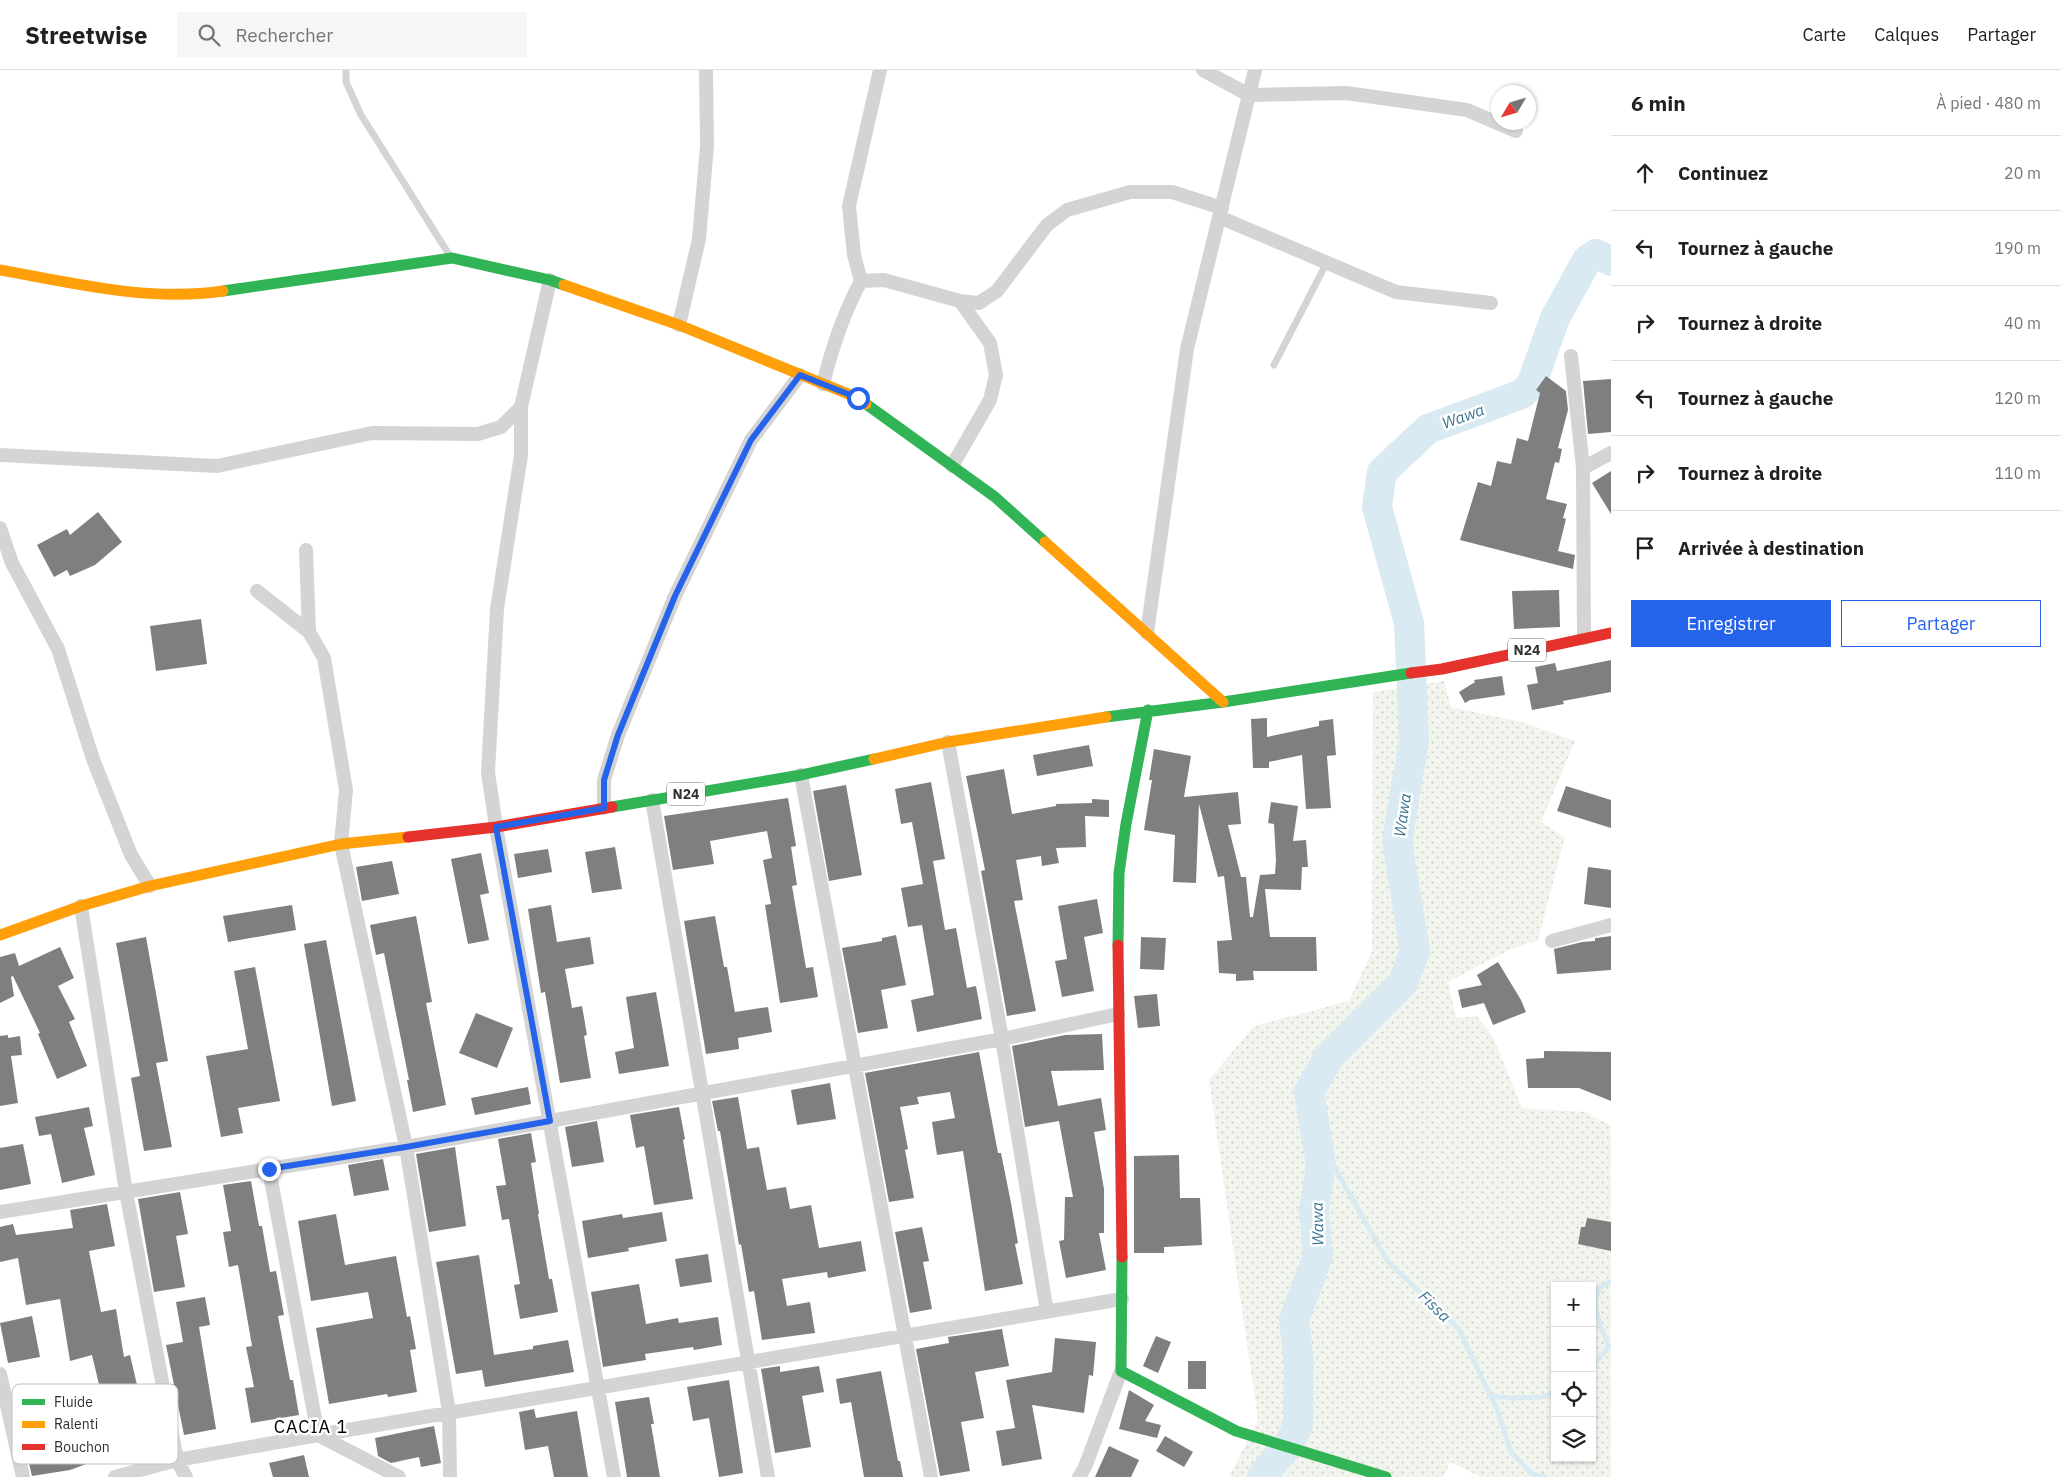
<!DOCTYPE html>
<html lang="fr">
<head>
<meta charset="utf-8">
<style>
  body { margin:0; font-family:"IBM Plex Sans",sans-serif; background:#f6f6f6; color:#202124 }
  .controls { position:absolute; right:15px; bottom:15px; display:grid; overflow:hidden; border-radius:0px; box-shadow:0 1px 4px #0004 }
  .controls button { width:45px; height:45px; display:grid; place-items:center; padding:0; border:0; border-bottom:1px solid #e0e0e0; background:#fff; color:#202124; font:25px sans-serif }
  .compass { position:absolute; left:1491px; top:15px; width:45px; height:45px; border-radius:50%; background:#fff; box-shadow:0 1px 4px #0004; rotate:232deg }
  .stop { position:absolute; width:15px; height:15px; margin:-11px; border:4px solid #2563eb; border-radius:50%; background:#fff }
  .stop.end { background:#2563eb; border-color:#fff; box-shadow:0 1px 5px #0008 }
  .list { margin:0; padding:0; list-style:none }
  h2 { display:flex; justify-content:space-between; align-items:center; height:65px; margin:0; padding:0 20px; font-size:21px }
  h2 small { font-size:16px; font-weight:400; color:#757577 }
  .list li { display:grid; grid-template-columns:32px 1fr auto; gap:15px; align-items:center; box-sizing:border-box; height:75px; padding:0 20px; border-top:1px solid #e0e0e0 }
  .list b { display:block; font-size:19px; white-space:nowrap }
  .list em { font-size:16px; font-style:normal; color:#757577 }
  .actions { display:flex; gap:10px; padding:15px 20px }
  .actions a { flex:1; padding:11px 0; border:1px solid #2563eb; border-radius:0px; text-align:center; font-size:18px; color:#2563eb }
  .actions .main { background:#2563eb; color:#fff }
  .icon { flex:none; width:28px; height:28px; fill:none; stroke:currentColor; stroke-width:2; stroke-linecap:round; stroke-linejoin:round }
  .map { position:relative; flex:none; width:1611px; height:1407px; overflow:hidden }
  header { display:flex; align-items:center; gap:30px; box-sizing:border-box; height:70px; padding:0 25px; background:#fff; border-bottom:1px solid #e0e0e0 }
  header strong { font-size:24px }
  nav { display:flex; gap:28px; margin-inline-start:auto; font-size:18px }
  .search { width:350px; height:45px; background:#f6f6f6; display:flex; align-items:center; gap:12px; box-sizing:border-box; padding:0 18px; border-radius:0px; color:#757577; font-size:19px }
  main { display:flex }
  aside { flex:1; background:#fff }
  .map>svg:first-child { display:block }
  .garden { fill:url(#garden-dots); fill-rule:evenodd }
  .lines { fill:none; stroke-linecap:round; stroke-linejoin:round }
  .stream { stroke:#daeaf2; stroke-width:5 }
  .river { stroke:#daeaf2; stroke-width:30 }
  .building { fill:#7f7f7f }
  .lane { stroke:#d4d4d4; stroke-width:7 }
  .street { stroke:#d4d4d4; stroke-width:14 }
  .fast { stroke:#30b455; stroke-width:11 }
  .slow { stroke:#ff9f0a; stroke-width:11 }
  .jam { stroke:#e5322d; stroke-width:11 }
  .route { stroke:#2563eb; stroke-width:6 }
  .labels { text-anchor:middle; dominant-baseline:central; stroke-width:5; stroke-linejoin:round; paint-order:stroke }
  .shield { fill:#fff; stroke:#6e6e6e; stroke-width:1 }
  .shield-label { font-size:14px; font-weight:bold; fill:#303030 }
  .water-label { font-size:16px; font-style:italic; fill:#3d7592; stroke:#fff }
  .quarter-label { font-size:18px; letter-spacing:1px; fill:#000; stroke:#fff }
  .key { fill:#fff; stroke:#c1c1c1; stroke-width:1 }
  .key-label { font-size:14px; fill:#303030 }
</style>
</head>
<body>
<header>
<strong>Streetwise</strong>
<div class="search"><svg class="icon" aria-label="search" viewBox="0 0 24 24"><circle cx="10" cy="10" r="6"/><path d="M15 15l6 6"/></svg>Rechercher</div>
<nav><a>Carte</a><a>Calques</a><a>Partager</a></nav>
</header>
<main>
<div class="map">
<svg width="1611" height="1407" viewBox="0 0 1611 1407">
  <defs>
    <pattern id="garden-dots" width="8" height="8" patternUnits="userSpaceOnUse" patternTransform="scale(1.25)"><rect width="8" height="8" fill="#f1f5ed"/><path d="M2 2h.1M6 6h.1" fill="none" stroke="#cfd2cc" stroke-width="1.8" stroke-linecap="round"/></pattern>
  </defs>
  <rect width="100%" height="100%" fill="#fff"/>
  <path class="garden" d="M1444,611l7,26 70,15 54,19 -34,81 24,15 -27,103 -29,10 -61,32 8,36 21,-2 16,21 29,71 64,4 25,14v351h-130l-31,-15 -6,15h-215l29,-57 -49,-340 45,-54 95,-25 23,-50 1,-259zM1555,1216h37v172h-37z"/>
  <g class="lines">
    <path class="stream" d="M1317,1066l71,126 70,66 39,81 14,43 21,22 12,3
      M1592,1296l17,-19c-7,-19 -28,-57 2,-65
      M1490,1326l21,2 33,-1 11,-7"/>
    <path class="river" d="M1262,1407l28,-35 8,-17 1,-61 -5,-44 24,-64 -4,-46 7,-45 -12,-73 19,-34 75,-75 12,-32 -18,-110 17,-101 -5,-117 -32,-116 5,-35 46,-43 94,-35 10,-11 23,-65 32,-58 9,-6 15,7"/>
  </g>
  <path class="building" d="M1546,306l20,15 2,19 -10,38 4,1 -3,14 -4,-1 -9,37 21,5 -4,14 3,1 -8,32 17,4 -2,14 -113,-29 18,-58 13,4 6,-25 14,3 6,-26 11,3 12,-48 -4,-3z
    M1611,309v53l-23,2 -5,-53z
    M1611,401v43l-19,-31z
    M98,442l24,30 -27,23 -25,11 -3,-6 -13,7 -17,-32 30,-16 3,6z
    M1559,520l1,37 -46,2 -2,-38z
    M201,549l6,45 -51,7 -6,-45z
    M1611,590v32l-48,9 1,3 -32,6 -5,-25 11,-2 -3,-16 20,-4 2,8z
    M1502,606l3,19 -35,5 -5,3 -6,-11 16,-10 -1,-2z
    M1267,648v19l52,-11v-5l14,-2 3,36 -9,1 4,52 -25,1 -4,-54 -33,7v6h-16l-2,-49z
    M1089,675l4,21 -56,10 -4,-21z
    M1154,679l37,7 -7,41 54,-5 3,32 -13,1 13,52h5l4,40h3l7,-42 15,-1 1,-14 -2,-36 -6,-1 3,-21 27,4 -5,35 13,-1 2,27h-6l-1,23 -36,-1 5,48h46l1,34h-64l1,9 -18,1v-7l-17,-1 -2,-32 15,-1 -8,-64 -6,1 -19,-73 -3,79 -23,-1 2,-47 -31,-5 8,-50h-3z
    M1004,699l8,45 44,-8v-2l36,-1v-4l17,1v17l-24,-1 1,31 -30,1 3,15 -17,3 -1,-10 -25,4 7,40 -9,1 22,110 -29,5 -26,-145 4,-1 -19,-94z
    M931,712l14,77 -12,2 12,69 11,-2 11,60 9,-2 6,33 -65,13 -6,-32 23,-5 -12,-70 -14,2 -7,-39 22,-4 -11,-62 -11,2 -6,-35z
    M846,715l16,90 -33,6 -16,-90z
    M1566,716l45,14v28l-54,-17z
    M788,728l8,48 -5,1 6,38 -5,1 14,82 7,-1 5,30 -38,6 -15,-98 6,-1 -8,-44 9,-2 -5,-27 -57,10 4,23 -41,6 -9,-54z
    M615,777l7,42 -30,4 -7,-41z
    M548,779l4,23 -34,6 -4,-24z
    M481,783l8,40 -9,2 9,45 -21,4 -17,-85z
    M392,791l7,33 -37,7 -6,-34z
    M1588,797l23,3v38l-27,-4z
    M1097,829l6,34 -19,4 10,54 -32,6 -7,-36 12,-2 -9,-53z
    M292,835l4,25 -68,12 -5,-26z
    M551,835l6,37 33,-5 4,27 -29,5 7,39 10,-2 5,29 -3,1 7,42 -31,5 -15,-91 -4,1 -13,-84z
    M416,846l16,86 -6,1 20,102 -33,7 -6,-32h2l-25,-127 -8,2 -6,-30z
    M715,846l9,51h3l8,45 33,-5 4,25 -34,6 1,11 -33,5 -22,-133z
    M896,865l10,50 -25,5 7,38 -30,5 -16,-85 40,-7v-3z
    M1611,866v34l-54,4 -3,-25 28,-7 13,-1v-3h2z
    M146,867l22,124 -12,2 16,84 -28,4 -13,-73 9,-2 -24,-133z
    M1141,867l25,1 -2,32 -24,-1z
    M326,870l30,161 -24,5 -28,-162z
    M60,877l14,31 -16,8 17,33 -6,3 18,44 -30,13 -19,-45 2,-1 -27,-57 -2,1 3,19 -14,7v-46l15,-4 4,13z
    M1498,892l23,38 5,12 -33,13 -9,-22 -22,5 -4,-18 24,-5 -5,-10z
    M255,897l25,134 -42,7 5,25 -22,4 -15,-81 42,-7 -14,-78z
    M656,922l13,74 -50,8 -4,-22 19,-4 -8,-51z
    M1157,924l3,32 -22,2 -4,-32z
    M476,943l37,15 -16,40 -38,-15z
    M1102,964l2,36 -53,1 7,35 43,-8 5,32 -12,2 10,57v44h-5l7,37 -40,8 -7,-37 5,-1 1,-43h8l-14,-76 -34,6 -13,-81 53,-11z
    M8,965v3l12,-2 2,19 -11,1 7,47 -18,3v-70z
    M1544,981l67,1v49l-32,-13h-51l-2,-29 18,-1z
    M979,982l19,101h3l10,50 7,40 -3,1 8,40 -38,7 -22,-140 -26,4 -5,-33 23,-4 -5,-26 -33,5 2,7 -19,3 8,42 -3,1 9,48 -25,4 -24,-129z
    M830,1013l6,36 -39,6 -6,-35z
    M528,1017l3,17 -56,11 -4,-17z
    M738,1027l9,52 12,-2 8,43 19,-3 4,22 21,-4 8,43 42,-7 5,30 -38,7 -1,-6 -45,7 5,27 23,-4 5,31 -53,7 -8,-49 -5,1 -8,-48 -2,1 -19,-114h-2l-6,-30z
    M89,1037l4,19 -9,2 11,47 -33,8 -11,-49 -12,2 -4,-19z
    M679,1037l6,32 -2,1 10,59 -39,6 -10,-59 -8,2 -6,-33z
    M597,1051l7,41 -32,5 -7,-40z
    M531,1063l5,29 -5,1 8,51h-1l11,65h3l6,33 -38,7 -6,-34 6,-1 -11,-65 -7,1 -6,-34 10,-1 -8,-46z
    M23,1074l8,40 -31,6v-42z
    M455,1077l11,79 -37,6 -13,-78z
    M1179,1085l1,43h20l2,47 -38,2v6h-30v-97z
    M383,1089l6,31 -35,6 -6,-31z
    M251,1111l8,45h3l8,46 6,-1 8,44 -6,1 12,64h3l6,35 -48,8 -6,-35 9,-1 -8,-40 6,-1 -14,-81 -9,2 -6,-35 8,-1 -8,-46z
    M180,1122l8,42 -12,2 9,51 -31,5 -16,-93z
    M107,1134l8,42 -26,5 12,61 15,-3 8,48 6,-2 15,64 2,35 -33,2 -3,-48 -6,2 -13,-55 -22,6 -10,-62 -34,6 -8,-47 -18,4v-35l13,-3 3,11 57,-7 -3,-18z
    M662,1142l5,29 -39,7 1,3 -41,7 -6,-37 40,-7 1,4z
    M336,1144l9,51 51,-9 11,61 3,-1 6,33 -6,1 7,42 -29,5 -1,-3 -58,10 -13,-76 57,-10 -5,-26 -57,9 -13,-80z
    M1587,1148l24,4v29l-33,-7 3,-17h4z
    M922,1157l7,34 -6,1 9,47 -22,4 -15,-81z
    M708,1184l4,28 -32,5 -5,-28z
    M479,1185l15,100 39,-6v-3l35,-6 6,32 -89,15 -3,-17 -26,4 -20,-112z
    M639,1214l7,40 32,-6 1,5 39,-6 4,28 -28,5 -1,-3 -48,7 1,6 -43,7 -12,-75z
    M205,1227l5,28 -11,2 17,102 -32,6 -18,-90 17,-3 -7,-40z
    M32,1246l8,41 -32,6 -8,-40z
    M1002,1259l7,37 -34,6 9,46 -23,4 9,49 -30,5 -24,-127 33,-6 -1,-6z
    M1156,1266l15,6 -13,31 -15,-7z
    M1055,1268l41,4 -3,34 -4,-1 -5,38 -52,-8 10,54 -40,7 -6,-35 19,-3 -9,-48 46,-8z
    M1188,1291h18v28h-18z
    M780,1296v6l39,-6 5,26 -22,4 9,51 -36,6 -14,-84z
    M881,1301l17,90h2l3,16h-39l-13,-75 -11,2 -4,-25z
    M729,1310l14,93 -24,4 -10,-59 -16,3 -6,-34z
    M1129,1320l25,15 -9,16 16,4 -4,13 -38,-9z
    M649,1327l5,27h-3l9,53h-33l-12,-75z
    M534,1339l2,9 41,-7 11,66h-34l-6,-31 -23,4 -6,-38z
    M434,1356l7,37 -20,4 -2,-10 -28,6 -13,-7 -3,-18z
    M79,1365l10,28 -19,7 -38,6 -8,-33 30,-6 1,6z
    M1165,1366l28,16 -9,15 -28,-16z
    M1109,1376l30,14 -8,17h-36z
    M304,1385l5,22h-36l-4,-14z"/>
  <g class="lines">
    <path class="lane" d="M346,0v12l15,33 89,141
      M1274,295l53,-103"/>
    <path class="street" d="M1203,0l46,25 97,-2 121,17 49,21
      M1219,147l177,75 95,11
      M861,211l-7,-26 -5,-49 31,-136
      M679,255l20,-86 8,-93 -1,-76
      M1571,286l12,112 1,170
      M823,314c9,-36 20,-70 38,-103l23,-1 76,21 19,2 18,-12 50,-66 20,-15 63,-18h42l50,16
      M521,337v48l-24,154 -9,163 8,55 118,650
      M0,385l217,11 155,-33 106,1 23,-7 20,-20 29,-127
      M952,396l38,-66 6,-25 -6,-32 -30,-42
      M1583,398l28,-15
      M0,458l12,35 46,86 35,110 38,96 19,31
      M306,480l3,82
      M257,521l52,41 15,26 22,132 -5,54 65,303 43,265 1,65
      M1147,563l40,-284 68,-279
      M948,672l54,297 45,273
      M801,705l130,702
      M652,730l116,677
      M604,738v-28l14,-45 57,-139 76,-156 49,-65
      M81,836l45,286 51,268 9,17
      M1552,871l59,-16
      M269,1099l49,266 81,42
      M0,1142l406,-65 596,-108 116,-25
      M0,1304l23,103
      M115,1407l62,-17 141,-25 804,-136
      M1079,1407l6,-10 36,-96"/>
    <path class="fast" d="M223,221l229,-33 98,22 14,5
      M866,334l129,93 50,45
      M1106,647l117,-15 188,-29
      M612,737l189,-32 73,-16
      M1118,875l1,-72 7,-49 22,-114
      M1122,1187l-1,114 115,60 150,46"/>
    <path class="slow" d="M0,200c73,13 148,32 223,21
      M564,215l115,40 179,73 8,6
      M1045,472l178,160
      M874,689l74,-17 158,-25
      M0,865l81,-29 69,-20 191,-42 67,-7"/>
    <path class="jam" d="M1411,603l31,-4 169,-36
      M408,767l88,-10 116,-20
      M1118,875l4,312"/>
  </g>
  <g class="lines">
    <path class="route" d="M269,1099l137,-22 144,-26 -54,-294 108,-19v-28l14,-45 57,-139 76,-156 49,-65 58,23"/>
  </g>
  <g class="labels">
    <g class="shield">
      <rect x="1508" y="568.5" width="38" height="23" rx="4"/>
      <rect x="667" y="712.5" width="38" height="23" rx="4"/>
    </g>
    <g class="shield-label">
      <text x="1527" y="580">N24</text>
      <text x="686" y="724">N24</text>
    </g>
    <g class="water-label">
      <text transform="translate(1463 346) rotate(-20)">Wawa</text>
      <text transform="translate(1402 745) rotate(-82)">Wawa</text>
      <text transform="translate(1317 1154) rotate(-91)">Wawa</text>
      <text transform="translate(1435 1236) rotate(44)">Fissa</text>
    </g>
    <g class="quarter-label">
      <text x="311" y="1356">CACIA 1</text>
    </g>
  </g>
  <rect x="12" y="1314" width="166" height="80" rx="8" class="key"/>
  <rect x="22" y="1329" width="23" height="6" fill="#30b455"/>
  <rect x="22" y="1351" width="23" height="7" fill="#ff9f0a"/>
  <rect x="22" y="1374" width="23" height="6" fill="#e5322d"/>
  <g class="key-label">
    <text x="54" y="1337">Fluide</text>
    <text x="54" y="1359">Ralenti</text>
    <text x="54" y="1382">Bouchon</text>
  </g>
</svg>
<div class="controls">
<button>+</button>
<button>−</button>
<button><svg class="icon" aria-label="locate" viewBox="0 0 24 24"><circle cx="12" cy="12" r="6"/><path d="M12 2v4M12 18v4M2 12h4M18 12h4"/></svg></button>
<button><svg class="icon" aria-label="layers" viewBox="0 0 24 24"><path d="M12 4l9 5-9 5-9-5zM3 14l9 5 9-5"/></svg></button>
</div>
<svg class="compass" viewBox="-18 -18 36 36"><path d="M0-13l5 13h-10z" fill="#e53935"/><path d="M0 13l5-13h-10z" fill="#757577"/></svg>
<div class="stop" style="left:858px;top:328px"></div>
<div class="stop end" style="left:269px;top:1099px"></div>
</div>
<aside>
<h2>6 min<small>À pied · 480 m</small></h2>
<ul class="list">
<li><svg class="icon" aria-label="ahead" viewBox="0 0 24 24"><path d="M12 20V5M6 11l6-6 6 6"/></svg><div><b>Continuez</b></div><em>20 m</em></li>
<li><svg class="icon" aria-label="left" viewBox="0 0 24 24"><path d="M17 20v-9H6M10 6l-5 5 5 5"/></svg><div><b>Tournez à gauche</b></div><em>190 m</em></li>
<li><svg class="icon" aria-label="right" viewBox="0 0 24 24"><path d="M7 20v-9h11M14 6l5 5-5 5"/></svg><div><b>Tournez à droite</b></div><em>40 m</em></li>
<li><svg class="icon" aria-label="left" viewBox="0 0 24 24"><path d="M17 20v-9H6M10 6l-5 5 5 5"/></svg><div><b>Tournez à gauche</b></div><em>120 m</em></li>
<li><svg class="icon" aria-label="right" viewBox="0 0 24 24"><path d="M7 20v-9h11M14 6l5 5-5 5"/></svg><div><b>Tournez à droite</b></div><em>110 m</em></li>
<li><svg class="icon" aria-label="arrive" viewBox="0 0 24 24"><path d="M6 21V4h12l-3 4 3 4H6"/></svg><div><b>Arrivée à destination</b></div></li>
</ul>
<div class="actions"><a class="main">Enregistrer</a><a>Partager</a></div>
</aside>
</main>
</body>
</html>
